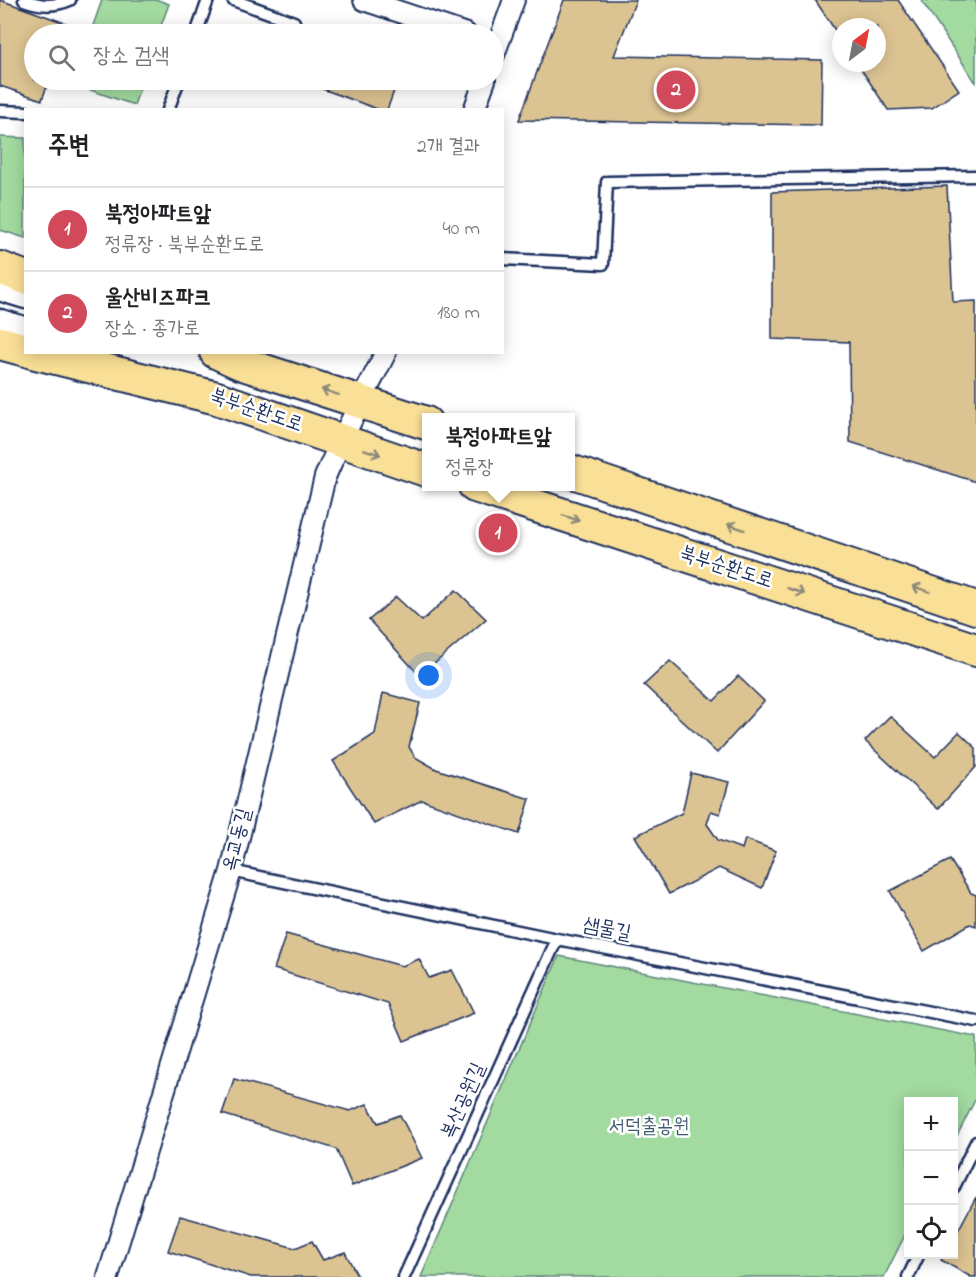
<!DOCTYPE html>
<html lang="ko">
<head>
<meta charset="utf-8">
<style>
  body { margin:0; font-family:"Indie Flower","Poor Story",sans-serif; background:#f2f2f2; color:#202124 }
  .controls { position:absolute; right:18px; bottom:18px; display:grid; overflow:hidden; border-radius:0px; box-shadow:0 3px 15px #0003 }
  .controls button { width:54px; height:54px; display:grid; place-items:center; padding:0; border:0; border-bottom:2px solid #e0e0e0; background:#fff; color:#202124; font:30px sans-serif }
  .compass { position:absolute; left:832px; top:18px; width:54px; height:54px; border-radius:50%; background:#fff; box-shadow:0 3px 15px #0003; rotate:32deg }
  .you { position:absolute; left:429px; top:676px; width:21px; height:21px; margin:-15px; border:4px solid #fff; border-radius:50%; background:#1a73e8; box-shadow:0 0 0 9px #1a73e833 }
  .badge { display:grid; place-items:center; width:39px; height:39px; border-radius:50%; background:#d1495b; color:#fff; font-size:20px; font-weight:700 }
  .pin { position:absolute; translate:-50% -50%; border:3px solid #fff; box-shadow:0 2px 6px #0006 }
  .popup { position:absolute; left:422px; top:413px; width:153px; height:78px; box-sizing:border-box; display:grid; place-content:center; border-radius:0px; background:#fff; filter:drop-shadow(0 2px 4px #0005); font-size:20px; white-space:nowrap; color:#757577 }
  .popup b { font-size:22px; color:#202124 }
  .popup::after { content:''; position:absolute; left:50%; top:100%; margin-left:-12px; border:12px solid transparent; border-top-color:#fff }
  .list { margin:0; padding:0; list-style:none }
  h2 { display:flex; justify-content:space-between; align-items:center; height:78px; margin:0; padding:0 24px; font-size:26px }
  h2 small { font-size:20px; font-weight:400; color:#757577 }
  .list li { display:grid; grid-template-columns:39px 1fr auto; gap:18px; align-items:center; box-sizing:border-box; height:84px; padding:0 24px; border-top:2px solid #e0e0e0 }
  .list b { display:block; font-size:22px; white-space:nowrap }
  .list p { margin:0; font-size:20px; white-space:nowrap; color:#757577 }
  .list em { font-size:20px; font-style:normal; color:#757577 }
  .icon { flex:none; width:33px; height:33px; fill:none; stroke:currentColor; stroke-width:2; stroke-linecap:round; stroke-linejoin:round }
  .map { position:relative; flex:none; width:976px; height:1277px; overflow:hidden }
  .search { position:absolute; background:#fff; box-shadow:0 3px 15px #0003; left:24px; top:24px; width:480px; height:66px; display:flex; align-items:center; gap:15px; box-sizing:border-box; padding:0 21px; border-radius:33px; color:#757577; font-size:22px }
  .panel { position:absolute; background:#fff; box-shadow:0 3px 15px #0003; left:24px; top:108px; width:480px; height:246px; border-radius:0px }
  .map>svg:first-child { display:block }
  .green { fill:#a2da9f; stroke:#5e847e; stroke-width:1.5 }
  .building { fill:#dcc392; stroke:#1b2f5e; stroke-width:1.5 }
  .lines { fill:none; stroke-linecap:round; stroke-linejoin:round }
  .lane-casing { stroke:#1b2f5e; stroke-width:15 }
  .street-casing { stroke:#1b2f5e; stroke-width:24 }
  .secondary-casing { stroke:#1b2f5e; stroke-width:33 }
  .primary-casing { stroke:#1b2f5e; stroke-width:36 }
  .lane { stroke:#fff; stroke-width:10 }
  .street { stroke:#fff; stroke-width:20 }
  .secondary { stroke:#fff; stroke-width:28 }
  .primary { stroke:#fadf96; stroke-width:32 }
  .oneway { stroke:#8a877a }
  .labels { text-anchor:middle; dominant-baseline:central; stroke-width:5; stroke-linejoin:round; paint-order:stroke }
  .street-label { font-size:20px; fill:#1b2f5e; stroke:#fff }
  .park-label { font-size:20px; fill:#3d5a6e; stroke:#fff }
</style>
</head>
<body>
<div class="map">
<svg width="976" height="1277" viewBox="0 0 976 1277">
  <rect width="100%" height="100%" fill="#fff"/>
  <filter id="ink" filterUnits="userSpaceOnUse"><feTurbulence type="fractalNoise" baseFrequency=".0167" numOctaves="2"/><feDisplacementMap in="SourceGraphic" scale="12" xChannelSelector="R" yChannelSelector="G"/><feConvolveMatrix kernelMatrix="1 2 1 2 8 2 1 2 1" color-interpolation-filters="sRGB"/></filter>
  <g filter="url(#ink)">
    <path class="green" d="M102,0h56l11,4 -11,30h-68z
      M921,0h55v83z
      M74,80h69l-9,25 -61,-21z
      M0,137l25,1v100l-25,-8z
      M559,956l417,81v61l-22,44v-40h-46v127l-24,48h-463z"/>
    <path class="building" d="M0,0l68,24 -4,10h-30v46h15l-7,20 -42,-14z
      M564,0h72l-22,56 208,4 -1,65 -302,-5z
      M815,0h83l61,90 -27,18 -44,2 -31,-47h20v-36h-36v12z
      M298,80h100l-11,30h-7z
      M947,186l6,116 23,-1v181l-126,-40 -1,-100 -77,-3v-147z
      M456,590l30,29 -66,57 -51,-56 27,-23 26,24z
      M670,661l44,40 24,-25 26,25 -47,52 -73,-68z
      M383,693l37,10 -11,44 6,10 21,12 94,30 -11,35 -97,-34 -48,24 -41,-63 42,-27z
      M890,716l45,41 24,-25 17,16v19l-38,42 -73,-68z
      M691,773l38,9 -9,32 -9,-3 -4,13 11,16 24,9 3,-10 31,12 -14,37 -43,-20 -50,26 -34,-58 47,-23z
      M950,860l21,33 5,2v31l-6,-2 -46,27 -34,-60z
      M286,934l116,32 17,-7 10,19 23,-8 22,43 -70,28 -16,-37 -114,-35z
      M234,1079l116,32 17,-7 11,19 22,-8 22,43 -70,28 -16,-37 -114,-35z
      M976,1197v80h-5l-30,-17 4,-6h9v-16z
      M180,1216l115,32 17,-7 11,19 22,-8 13,25h-107l-83,-26z"/>
    <g class="lines">
      <g class="lane-casing">
        <path id="lane" d="M24,0c16,6 30,7 46,0
          M233,0l61,22
          M196,34l12,-34
          M168,110l11,-30
          M0,111l26,1
          M502,259l101,5 4,-82 369,-6
          M231,871l326,68 419,82
          M954,1187l22,-45
          M404,1277l153,-338
          M908,1277l11,-23"/>
      </g>
      <g class="street-casing">
        <path id="street" d="M364,0l102,34
          M494,55l20,-55
          M474,110l11,-30
          M108,1277l123,-406 94,-394c18,-43 40,-83 61,-125"/>
      </g>
      <g class="secondary-casing">
        <path id="secondary" d="M0,286l26,8
          M0,324l26,8"/>
      </g>
      <g class="primary-casing">
        <path id="primary" d="M0,268l26,10
          M0,343l26,7
          M32,352l185,46 209,72
          M216,352l24,11 186,60
          M570,471l406,137
          M475,486l501,164"/>
      </g>
      <use href="#lane" class="lane"/>
      <use href="#street" class="street"/>
      <use href="#secondary" class="secondary"/>
      <use href="#primary" class="primary"/>
    </g>
    <defs><path id="oneway-shaft" d="M-6 0H5M1.5-3L5.5 0L1.5 3" fill="none" stroke-width="1.6" stroke-linecap="round" stroke-linejoin="round" transform="scale(1.5)"/></defs>
    <g class="oneway">
      <use href="#oneway-shaft" transform="translate(330 392) rotate(-162)"/>
      <use href="#oneway-shaft" transform="translate(372 452) rotate(19)"/>
      <use href="#oneway-shaft" transform="translate(571 518) rotate(18)"/>
      <use href="#oneway-shaft" transform="translate(736 527) rotate(-161)"/>
      <use href="#oneway-shaft" transform="translate(921 589) rotate(-161)"/>
      <use href="#oneway-shaft" transform="translate(796 591) rotate(18)"/>
    </g>
  </g>
  <g class="labels">
    <g class="street-label">
      <text transform="translate(256 411) rotate(19)">북부순환도로</text>
      <text transform="translate(726 568) rotate(18)">북부순환도로</text>
      <text transform="translate(238 840) rotate(-76)">옥교동길</text>
      <text transform="translate(607 930) rotate(11)">샘물길</text>
      <text transform="translate(464 1101) rotate(-66)">복산공원길</text>
    </g>
    <g class="park-label">
      <text x="649" y="1127">서덕출공원</text>
    </g>
  </g>
</svg>
<div class="controls">
<button>+</button>
<button>−</button>
<button><svg class="icon" aria-label="locate" viewBox="0 0 24 24"><circle cx="12" cy="12" r="6"/><path d="M12 2v4M12 18v4M2 12h4M18 12h4"/></svg></button>
</div>
<svg class="compass" viewBox="-18 -18 36 36"><path d="M0-13l5 13h-10z" fill="#e53935"/><path d="M0 13l5-13h-10z" fill="#757577"/></svg>
<div class="you"></div>
<div class="pin badge" style="left:498px;top:533px">1</div>
<div class="popup"><b>북정아파트앞</b>정류장</div>
<div class="pin badge" style="left:676px;top:90px">2</div>
<div class="search"><svg class="icon" aria-label="search" viewBox="0 0 24 24"><circle cx="10" cy="10" r="6"/><path d="M15 15l6 6"/></svg>장소 검색</div>
<section class="panel">
<h2>주변<small>2개 결과</small></h2>
<ul class="list">
<li><span class="badge">1</span><div><b>북정아파트앞</b><p>정류장 · 북부순환도로</p></div><em>40 m</em></li>
<li><span class="badge">2</span><div><b>울산비즈파크</b><p>장소 · 종가로</p></div><em>180 m</em></li>
</ul>
</section>
</div>
</body>
</html>
